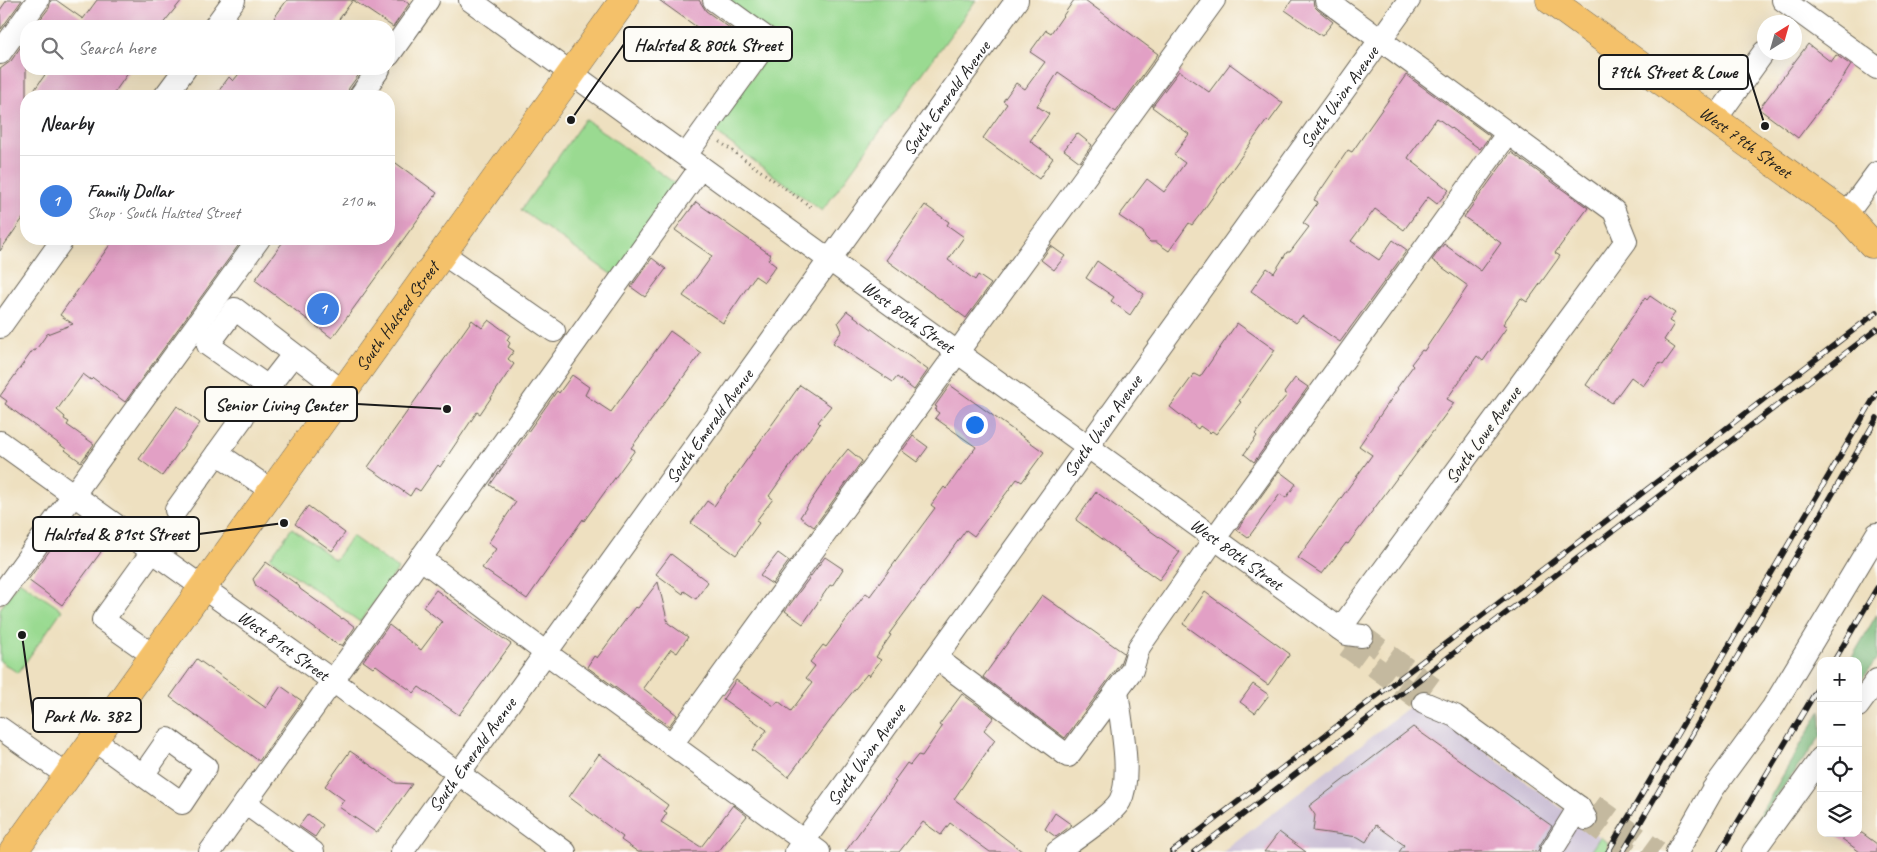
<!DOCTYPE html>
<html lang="en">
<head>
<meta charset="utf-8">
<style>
  body { margin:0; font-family:Caveat,sans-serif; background:#f6f6f6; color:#202124 }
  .controls { position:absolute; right:15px; bottom:15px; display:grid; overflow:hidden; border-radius:10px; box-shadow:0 5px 20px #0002 }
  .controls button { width:45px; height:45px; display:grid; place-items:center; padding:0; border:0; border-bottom:1px solid #e0e0e0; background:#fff; color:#202124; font:25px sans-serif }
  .compass { position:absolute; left:1757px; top:15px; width:45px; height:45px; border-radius:50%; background:#fff; box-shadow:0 5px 20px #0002; rotate:37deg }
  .you { position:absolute; left:974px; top:424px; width:18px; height:18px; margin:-12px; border:4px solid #fff; border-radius:50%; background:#1a73e8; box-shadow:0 0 0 8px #1a73e833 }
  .badge { display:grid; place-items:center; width:32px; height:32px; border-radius:50%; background:#0f766e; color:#fff; font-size:16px; font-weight:700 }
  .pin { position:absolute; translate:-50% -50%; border:2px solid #fff; box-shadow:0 1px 5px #0006 }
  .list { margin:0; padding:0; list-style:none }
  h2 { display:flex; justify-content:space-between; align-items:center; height:65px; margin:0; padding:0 20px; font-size:21px }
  h2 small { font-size:16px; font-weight:400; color:#757577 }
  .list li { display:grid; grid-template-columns:32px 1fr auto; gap:15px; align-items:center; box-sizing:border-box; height:90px; padding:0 20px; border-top:1px solid #e0e0e0 }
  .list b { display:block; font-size:19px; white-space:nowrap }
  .list p { margin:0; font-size:16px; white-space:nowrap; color:#757577 }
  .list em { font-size:16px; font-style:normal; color:#757577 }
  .icon { flex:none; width:28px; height:28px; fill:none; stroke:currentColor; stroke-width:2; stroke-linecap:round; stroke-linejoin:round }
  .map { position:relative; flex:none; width:1877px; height:852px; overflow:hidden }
  .search { position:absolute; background:#fff; box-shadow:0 5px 20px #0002; left:20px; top:20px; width:375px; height:55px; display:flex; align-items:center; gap:12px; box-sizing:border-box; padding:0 18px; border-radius:20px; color:#757577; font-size:19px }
  .panel { position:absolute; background:#fff; box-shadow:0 5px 20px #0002; left:20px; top:90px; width:375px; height:155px; border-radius:20px }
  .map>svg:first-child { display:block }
  .industrial { fill:#cbbfd5 }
  .green { fill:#9ada91; stroke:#5b7b56 }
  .forest { fill:#7bba7b; stroke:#4c6b4c }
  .building { fill:#e2a0c5 }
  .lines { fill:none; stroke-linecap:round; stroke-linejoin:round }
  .minor-tunnel { stroke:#c4b99f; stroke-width:22; stroke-dasharray:22 11; stroke-linecap:butt }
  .minor-casing { stroke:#666155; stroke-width:24 }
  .major-casing { stroke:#666155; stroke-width:29 }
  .path { stroke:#666155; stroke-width:3; stroke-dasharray:1 4; stroke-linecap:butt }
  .minor { stroke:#fff; stroke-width:22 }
  .major { stroke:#f4c16b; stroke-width:28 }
  .rail-casing { stroke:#1c1c1c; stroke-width:5.5 }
  .rail { stroke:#fdfcf7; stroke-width:4; stroke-dasharray:11; stroke-linecap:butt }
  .labels { text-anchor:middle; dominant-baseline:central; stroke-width:4; stroke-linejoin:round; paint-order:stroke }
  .street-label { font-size:18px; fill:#1c1c1c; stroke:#fdfcf7 }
  .leader { fill:none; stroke:#1c1c1c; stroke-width:2 }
  .callout-dot { fill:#1c1c1c; stroke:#fdfcf7; stroke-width:2 }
  .callout { fill:#fdfcf7; stroke:#1c1c1c; stroke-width:2 }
  .callout-label { font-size:19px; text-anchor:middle; font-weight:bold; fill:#1c1c1c }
</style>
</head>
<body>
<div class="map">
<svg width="1877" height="852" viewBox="0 0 1877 852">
  <rect width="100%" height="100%" fill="#fdfcf7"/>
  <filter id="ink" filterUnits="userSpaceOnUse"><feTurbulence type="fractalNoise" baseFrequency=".02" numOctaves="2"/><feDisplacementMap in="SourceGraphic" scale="10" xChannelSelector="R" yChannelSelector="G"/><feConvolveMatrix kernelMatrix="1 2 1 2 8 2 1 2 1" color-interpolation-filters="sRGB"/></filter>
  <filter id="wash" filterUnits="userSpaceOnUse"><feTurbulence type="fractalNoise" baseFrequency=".0096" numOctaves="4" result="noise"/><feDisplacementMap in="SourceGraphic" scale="20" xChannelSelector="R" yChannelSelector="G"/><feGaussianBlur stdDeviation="1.12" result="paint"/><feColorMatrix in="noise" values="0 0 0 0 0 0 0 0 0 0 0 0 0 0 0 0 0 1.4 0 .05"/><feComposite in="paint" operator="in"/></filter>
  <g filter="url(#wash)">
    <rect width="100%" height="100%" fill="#eee0c0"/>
    <path class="industrial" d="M1417,701l183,136 -10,15h-367z"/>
    <path class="green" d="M725,0h251l-154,211 -107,-79 63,-93z
      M585,119l95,68 -65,90 -94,-67z
      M292,528l43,32 17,-24 46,33 -38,53 -90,-64z
      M19,581l43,29 -44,63 -18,-12v-52z
      M1600,837l20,15h-30z"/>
    <path class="forest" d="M1877,614v45l-19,26v-24h-8z
      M1821,710v26l-73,99z"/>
    <g id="blocks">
      <path class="building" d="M7,0h15l-21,29 -1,-19z
        M51,0h5l27,19 14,-19h85l-21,26h-126l14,-18z
        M287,0h66l-19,26h-49l-11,-8z
        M353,0h51l5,4 -16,23z
        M659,0h40l7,11 45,32 -11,15z
        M1074,0h11l73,54 -42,58 -58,-40 -21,34 12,8 -19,27 23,17 -14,21 -56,-41 24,-34 -4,-3 13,-18 9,6 20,-27 -15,-10 16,-22 5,3z
        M1292,0h21l1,6 4,4 15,12 -11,14 -37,-26z
        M26,39v175l-26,37v-182l11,-8z
        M1808,44l23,18 5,-7 15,10 -12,19 -41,54 -39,-29z
        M1230,64l53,39 -14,19 -2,-2 -65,92 -10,13 -3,-2 -20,28 -13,-9h-6l-5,-5 -2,-5 -24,-16 28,-37 17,13 21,-29 -11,-8 15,-21 -37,-27 27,-36 30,21z
        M49,69h82l-19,27h-82z
        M243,69h120l-14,19 -2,8h-132l14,-19 4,4z
        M1406,75l84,61 -10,13 -43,-31 -26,35 -3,5 41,32 -12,14 -9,-7 -24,33 -29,-21 -24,32 28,19 14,-20 14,10 -67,92 -38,-26 -6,7 -45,-32 16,-23 7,5 13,-21h3l19,-25 -6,-4 15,-21 -4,-2 34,-50 4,2z
        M1077,133l15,12 -12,17 -16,-12z
        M1511,152l77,56 -33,45 5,3 -33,46 -6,-4 -18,26 4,3 -24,34 -6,-5 -30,43 7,4 -54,73 -1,-1 -51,69 -2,-1 -24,31 -24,-16 74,-103 -13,-9 39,-57 -1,-1 16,-22 -2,-2 11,-14 2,1 44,-65 -36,-26 12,-16 37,27 20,-28 -37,-26z
        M389,158l48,35 -105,145 -77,-58 30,-41h104z
        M696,202l75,53 -3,5 8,6 -12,16 -9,-6 -32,47 -40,-27 29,-40 -37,-26z
        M925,205l24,17 -2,3 17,12 -16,23 27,20 3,-5 13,9 -25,34 -80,-58z
        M114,239h129l-118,163 -32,-24 -2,2 -8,-6 -26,36 8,7 -1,2 5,3 -2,3 27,19 -13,18 -16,-12 1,-1 -61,-45 2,-3 -7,-5 33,-46 2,1 12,-17 26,-10 -13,-9z
        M1051,246l14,10 -11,14 -13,-10z
        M652,258l14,11 -21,28 -14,-10z
        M1097,261l47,33 -14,21 -19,-14 3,-4 -28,-19z
        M1650,296l25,17 -6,8 5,3 -10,16 11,8 -12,17 -3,-2 -17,23 -12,-9 -19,26 -26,-18 59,-87 2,2z
        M847,311l81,59 -14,20 -17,-13 -4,5 -60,-39 9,-12 -4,-9z
        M472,320l10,8 7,-8 21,15 -3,5 3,3 -2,4 6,4 -6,8 6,5 -34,50 -3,-2 -37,55 -2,-2 -18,26 -5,-3 -5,8 -42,-29z
        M1237,323l38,27 -36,51 2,1 -25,32 -4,-3 -2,2 -10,-7 -2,3 -28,-22 24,-33 6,3z
        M670,331l31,22 -70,95 4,2 -51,71 -1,-2 -56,80 -45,-31 14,-19 -8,-6 28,-41 -26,-17 67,-94 2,2 13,-18 17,12 -4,8 26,17z
        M1295,378l13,9 -54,75 -10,-8 13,-18 -2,-2 32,-39 -3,-2z
        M800,385l31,21 -13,16 2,2 -51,72 4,3 -17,22 3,2 -23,32 -45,-32 16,-22 7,5z
        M950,385l94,67 -22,30 -5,-3 -43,57 -8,-6 -77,104 2,1 -15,22 5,3 -12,16 -2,-2 -29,36 -50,67 -36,-27 15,-20 -44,-31 13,-19 38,26 4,-5 13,10 21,-28 -6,-5 9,-12 -5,-4 13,-17 3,2 40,-54 4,3 65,-88 -4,-3 13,-18 2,2 30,-42 -41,-29 4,-5 -4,-3 2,-3 -2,-1z
        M177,406l23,17 -38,53 -23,-17z
        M913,436l15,11 -11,15 -15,-11z
        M848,449l14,12 -48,66 -14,-10 35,-52z
        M1279,471l17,13 -10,14 -6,-4 -32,44 -11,-8z
        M1096,492l84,60 -21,28 -83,-60z
        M308,506l37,27 -13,18 -37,-27z
        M67,527l34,25 -39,53 -34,-25z
        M778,553l11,8 -17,23 -12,-8z
        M671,554l37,28 -12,17 -12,-8 -1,3 -27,-20z
        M825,557l18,12 -11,17 -2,-1 -27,39 -18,-13z
        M266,562l33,24 1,3 42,30 1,-1 12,9 -13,19 -3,-2 -1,1 -82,-59 -3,-7z
        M658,582l10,41 20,14 -11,16 -6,-4 -28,39 34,27 -8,11 -82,-59 7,-11 3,2 38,-51 3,1z
        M436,590l75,54 -52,71 -40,-28 -5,6 -38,-28 -3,3 -10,-7 26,-36 32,25 21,-28 -19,-15z
        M1205,592l85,62 -22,31 -85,-61z
        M1042,595l82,58 -4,11 -55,74 -82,-61z
        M197,659l69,49 15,-22 21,15 -43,60 -89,-64z
        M1253,684l16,11 -14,18 -15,-11z
        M962,694l32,23 -10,13 11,10 -41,59 69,53h-33l-40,-29 -9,12 -18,-13 -24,30h-54l51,-70 -2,-1 13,-18 3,2 8,-10 4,1 20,-29 -3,-2z
        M1413,727l139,99 -12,19 -2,7h-139l5,-7 -28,-20 -10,17 -8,-5 -45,-6 2,-16 -6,-9z
        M350,751l46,32 16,1 -35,49 -38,-26 5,-7 -19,-14z
        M599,754l69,51 -4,6 3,2 -6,9 40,25 32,-42 14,11 -29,36h-80l-17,-12 2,-3 -54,-40z
        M1055,813l17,12 -16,12 -11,-8z
        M308,814l15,11 -8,12 -16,-11z
        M1279,832l27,20h-42z
        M1834,833h28l15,11v8h-17z"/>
    </g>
  </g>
  <g filter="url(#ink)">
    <use href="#blocks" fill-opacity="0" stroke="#666155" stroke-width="1"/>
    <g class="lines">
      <path class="minor-tunnel" d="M1362,636l78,57
        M1346,646l78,57
        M1594,805l64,47
        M1586,819l44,33"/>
      <g class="minor-casing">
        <g id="minor">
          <path id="s1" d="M470,0l877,634 15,2"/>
          <path d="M1326,0l288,211 12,30 -286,388"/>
          <path d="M1783,0l94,68"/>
          <path d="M215,26l19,-26"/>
          <path d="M0,53l38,-53"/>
          <path d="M389,55l39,-55"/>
          <path d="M165,96l20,-27"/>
          <path d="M360,96l19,-27"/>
          <path d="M1715,120l49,-68"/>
          <path d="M686,155l83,-115 -55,-40"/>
          <path d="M1846,215l31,-42"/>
          <path d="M442,253l112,78"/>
          <path d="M0,327l63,-88"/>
          <path d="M293,355l-25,32 -60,-42 27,-36 107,82"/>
          <path id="s2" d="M0,442l333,239 232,171"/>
          <path d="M217,453l55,38"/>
          <path d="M176,510l67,-93"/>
          <path d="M152,552l-49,68 51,36"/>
          <path d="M420,558l126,95 273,199"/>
          <path d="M0,596l259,-357"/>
          <path d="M936,658l132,98 64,-86 7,-23 76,-109 293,-405"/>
          <path d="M1424,703l31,13 124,91 7,12"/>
          <path d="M1858,706l19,-26"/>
          <path d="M0,728l68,48"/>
          <path d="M94,740c29,21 58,42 88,63l24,-36 -38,-28 -25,36"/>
          <path d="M672,744l542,-744"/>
          <path d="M245,803l68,49"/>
          <path d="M210,852l491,-685"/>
          <path id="s3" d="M402,852l615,-852"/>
          <path id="s4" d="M796,852l613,-852"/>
          <path d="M1057,852c14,-10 56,-38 63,-51 13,-24 0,-83 -3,-111"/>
          <path d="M1551,852l28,-45"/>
          <path d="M1677,852l36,-63 60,-82 104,-173"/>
          <path d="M1753,852l68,-94"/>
        </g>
      </g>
      <g class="major-casing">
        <g id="major">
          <path id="s5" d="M1550,0l296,215 26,29"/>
          <path id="s6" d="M13,852l611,-852"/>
        </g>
      </g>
      <path class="path" d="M720,142l91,65"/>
      <use href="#minor" class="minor"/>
      <use href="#major" class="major"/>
      <g class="rail-casing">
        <path id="rail" d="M1834,661l43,-73
          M1172,852l417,-318 288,-222
          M1194,852l683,-523
          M1608,852l269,-459
          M1623,852l254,-434
          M1720,852l101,-169"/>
      </g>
      <use href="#rail" class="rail"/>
    </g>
  </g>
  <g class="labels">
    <g class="street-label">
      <text stroke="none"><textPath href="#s4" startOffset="930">South Union Avenue</textPath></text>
      <text stroke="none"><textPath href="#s3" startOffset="930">South Emerald Avenue</textPath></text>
      <text stroke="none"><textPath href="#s5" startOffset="242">West 79th Street</textPath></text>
      <text stroke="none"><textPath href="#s6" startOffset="659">South Halsted Street</textPath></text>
      <text stroke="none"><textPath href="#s1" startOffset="541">West 80th Street</textPath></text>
      <text stroke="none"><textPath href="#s3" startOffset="525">South Emerald Avenue</textPath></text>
      <text stroke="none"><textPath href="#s4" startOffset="525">South Union Avenue</textPath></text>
      <text transform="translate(1483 435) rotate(-54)">South Lowe Avenue</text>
      <text stroke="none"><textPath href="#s1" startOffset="946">West 80th Street</textPath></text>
      <text stroke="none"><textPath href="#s2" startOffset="349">West 81st Street</textPath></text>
      <text stroke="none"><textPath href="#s3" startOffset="120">South Emerald Avenue</textPath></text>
      <text stroke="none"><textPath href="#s4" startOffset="120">South Union Avenue</textPath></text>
    </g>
  </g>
  <path class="leader" d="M571 120L624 44M1765 126L1748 72M447 409L357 404M284 523L199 534M22 635L33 715"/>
  <g class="callout-dot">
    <circle cx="571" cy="120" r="5"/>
    <circle cx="1765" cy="126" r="5"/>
    <circle cx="447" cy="409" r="5"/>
    <circle cx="284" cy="523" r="5"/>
    <circle cx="22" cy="635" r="5"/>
  </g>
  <g class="callout">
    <rect x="624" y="27" width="168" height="34" rx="5"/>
    <rect x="1599" y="55" width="149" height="34" rx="5"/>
    <rect x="205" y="387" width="152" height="34" rx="5"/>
    <rect x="33" y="517" width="166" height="34" rx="5"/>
    <rect x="33" y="698" width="108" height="34" rx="5"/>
  </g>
  <g class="callout-label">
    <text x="708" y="51">Halsted &amp; 80th Street</text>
    <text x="1673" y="78">79th Street &amp; Lowe</text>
    <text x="281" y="411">Senior Living Center</text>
    <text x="116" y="540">Halsted &amp; 81st Street</text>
    <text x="87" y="722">Park No. 382</text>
  </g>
</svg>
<div class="controls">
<button>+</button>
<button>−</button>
<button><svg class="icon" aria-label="locate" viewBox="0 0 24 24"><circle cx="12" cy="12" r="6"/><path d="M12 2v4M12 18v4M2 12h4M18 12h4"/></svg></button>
<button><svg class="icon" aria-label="layers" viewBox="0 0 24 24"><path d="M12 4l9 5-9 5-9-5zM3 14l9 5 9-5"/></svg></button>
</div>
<svg class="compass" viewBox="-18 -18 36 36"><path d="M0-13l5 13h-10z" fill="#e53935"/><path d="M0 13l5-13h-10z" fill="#757577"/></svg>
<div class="you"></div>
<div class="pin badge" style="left:323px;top:309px;background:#3f7fe0">1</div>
<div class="search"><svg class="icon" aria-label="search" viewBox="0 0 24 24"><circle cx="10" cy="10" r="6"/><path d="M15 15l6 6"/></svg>Search here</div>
<section class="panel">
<h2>Nearby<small></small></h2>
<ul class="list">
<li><span class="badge" style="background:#3f7fe0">1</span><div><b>Family Dollar</b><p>Shop · South Halsted Street</p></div><em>210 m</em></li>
</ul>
</section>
</div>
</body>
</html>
